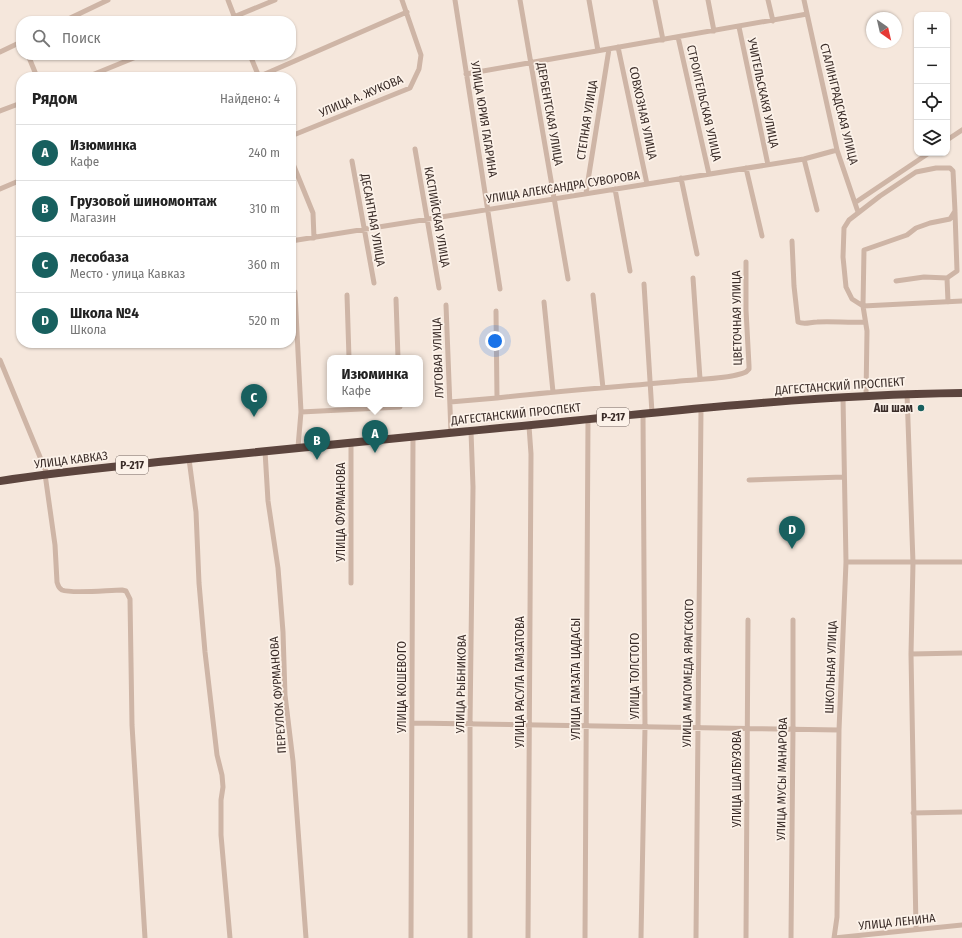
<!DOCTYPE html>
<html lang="ru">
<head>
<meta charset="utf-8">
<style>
  body { margin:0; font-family:"Fira Sans Condensed",sans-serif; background:#f6f6f6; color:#222 }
  .controls { position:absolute; right:12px; top:12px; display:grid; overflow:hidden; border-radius:8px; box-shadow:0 1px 3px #0004 }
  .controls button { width:36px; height:36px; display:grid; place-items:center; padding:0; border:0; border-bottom:1px solid #e0e0e0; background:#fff; color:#222; font:20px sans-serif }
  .compass { position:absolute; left:866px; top:12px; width:36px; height:36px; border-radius:50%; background:#fff; box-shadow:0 1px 3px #0004; rotate:146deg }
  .you { position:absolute; left:495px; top:341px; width:14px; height:14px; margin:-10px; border:3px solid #fff; border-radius:50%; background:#1a73e8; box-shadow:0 0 0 6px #1a73e833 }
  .badge { display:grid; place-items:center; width:26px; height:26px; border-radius:50%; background:#18605f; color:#fff; font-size:13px; font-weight:700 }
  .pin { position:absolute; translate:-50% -33px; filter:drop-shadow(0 1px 2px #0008) }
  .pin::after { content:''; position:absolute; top:21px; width:14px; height:12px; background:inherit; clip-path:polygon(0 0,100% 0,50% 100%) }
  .popup { position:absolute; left:327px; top:355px; width:96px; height:52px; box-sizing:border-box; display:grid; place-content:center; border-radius:8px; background:#fff; filter:drop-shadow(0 1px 3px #0005); font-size:13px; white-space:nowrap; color:#767676 }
  .popup b { font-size:15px; color:#222 }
  .popup::after { content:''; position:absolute; left:50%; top:100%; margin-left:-8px; border:8px solid transparent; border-top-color:#fff }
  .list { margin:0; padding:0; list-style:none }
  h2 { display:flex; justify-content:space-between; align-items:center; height:52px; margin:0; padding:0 16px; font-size:17px }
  h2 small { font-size:13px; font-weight:400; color:#767676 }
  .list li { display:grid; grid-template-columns:26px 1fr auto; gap:12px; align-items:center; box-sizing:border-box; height:56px; padding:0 16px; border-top:1px solid #e0e0e0 }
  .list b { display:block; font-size:15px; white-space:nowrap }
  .list p { margin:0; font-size:13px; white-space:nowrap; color:#767676 }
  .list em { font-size:13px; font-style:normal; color:#767676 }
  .icon { flex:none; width:22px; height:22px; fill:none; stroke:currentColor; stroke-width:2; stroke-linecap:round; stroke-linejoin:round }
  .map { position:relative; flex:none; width:962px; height:938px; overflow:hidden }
  .search { position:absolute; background:#fff; box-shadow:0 1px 3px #0004; left:16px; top:16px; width:280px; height:44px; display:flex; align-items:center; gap:10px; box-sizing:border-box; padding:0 14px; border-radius:16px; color:#767676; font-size:15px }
  .panel { position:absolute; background:#fff; box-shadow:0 1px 3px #0004; left:16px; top:72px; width:280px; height:276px; border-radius:16px }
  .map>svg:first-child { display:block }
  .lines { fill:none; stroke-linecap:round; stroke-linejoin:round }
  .minor { stroke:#ceb5a6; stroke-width:5 }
  .highway { stroke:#5c453e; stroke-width:8 }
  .poi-dot { fill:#18605f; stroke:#fcf2e9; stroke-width:1.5 }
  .labels { text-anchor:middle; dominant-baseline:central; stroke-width:3.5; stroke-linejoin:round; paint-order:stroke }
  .shield { fill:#fcf2e9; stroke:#746762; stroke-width:1 }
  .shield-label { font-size:11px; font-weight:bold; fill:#3a2c28 }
  .street-label { font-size:12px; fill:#3a2c28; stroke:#fcf2e9 }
  .poi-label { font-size:12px; font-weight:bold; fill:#3a2c28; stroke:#fcf2e9; text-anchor:end }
</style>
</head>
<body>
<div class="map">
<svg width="962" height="938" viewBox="0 0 962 938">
  <rect width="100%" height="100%" fill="#f5e7dc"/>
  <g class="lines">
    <path class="minor" d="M228,0l8,21
      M455,0l45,289
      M520,0l48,279
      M589,0l9,51
      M655,0l8,40
      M708,0l6,31
      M768,0l5,21
      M804,0l33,150 21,62
      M64,21l44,-21
      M224,21l51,-21
      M739,27l29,138
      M678,37l31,137
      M618,47l29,137
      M0,52l21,-10
      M28,55l9,22
      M250,55l9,22
      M466,74l341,-60
      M87,77l54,-22
      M258,77l149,-65
      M0,111l21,-8
      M291,136l119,-48 9,-19 2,-14 -19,-55
      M947,140l15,-10
      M415,149l24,139
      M291,159l22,54 1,25
      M804,159l13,51
      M352,161l22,122
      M746,168l16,68
      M681,178l16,76
      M0,189l21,-9
      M615,189l15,82
      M586,193l23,-144
      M856,202l73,-49
      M291,241l513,-82 33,-9
      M792,241l2,45 4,36c7,3 12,0 19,0 16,-1 32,1 48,0
      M693,278l7,101
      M947,278l1,24
      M896,281l28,-4 23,1 10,-7 -2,-59
      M644,284l8,129
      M295,292l6,120 -3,35
      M347,295l2,63
      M593,295l10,93
      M396,299l2,59
      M544,302l9,90
      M446,305l5,128
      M863,306l-11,-7 -6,-12 -3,-30 1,-29 5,-8 31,-24 36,-24 20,-4h14l3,3 2,40 -5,8 -20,4 -14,5 -9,7 -43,15 -1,56 4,25 -1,65
      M863,306l99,-5
      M0,360l47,114
      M907,393l6,170 -2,91 5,275
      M497,398c61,-7 122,-11 183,-17 19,-2 50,-2 66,-9l3,-3v-3l-3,-56v-48
      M450,402l47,-4 -1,-87
      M301,412l99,-5v-3
      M351,442v141
      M265,451l3,50 10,67 5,64 2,63 8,66 13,177
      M189,459l7,53 3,71 6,69 12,103 5,20 1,12 -2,13v35l9,103
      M45,474l10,71 2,37c1,3 1,6 5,8 10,4 47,0 60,0l4,1 4,8 2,126 13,213
      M749,480l95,-3
      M846,562h116
      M911,654l51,-1
      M412,723l427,7
      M913,813l49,-1
      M411,938l2,-501
      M470,938v-214l3,-237 -2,-56
      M528,938l3,-484 -2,-28
      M585,938l3,-519
      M641,938l4,-211 -2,-313
      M696,938l5,-529
      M746,938l2,-318
      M791,938l2,-209v-109
      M834,938l3,-21 2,-187 7,-168 -3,-165
      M834,938l128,-13"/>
    <path class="highway" d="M0,481c56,-9 112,-14 169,-20 93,-10 186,-19 280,-28 171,-16 341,-38 513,-40"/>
  </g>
  <circle class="poi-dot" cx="921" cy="408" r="4"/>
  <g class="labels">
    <g class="shield">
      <rect x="597" y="408" width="32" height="18" rx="3"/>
      <rect x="116" y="456" width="32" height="18" rx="3"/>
    </g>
    <g class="shield-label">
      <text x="613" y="417">Р-217</text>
      <text x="132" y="465">Р-217</text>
    </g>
    <g class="street-label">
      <text transform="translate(763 93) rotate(78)">УЧИТЕЛЬСКАКЯ УЛИЦА</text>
      <text transform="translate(361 96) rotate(-23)">УЛИЦА А. ЖУКОВА</text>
      <text transform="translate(704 103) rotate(77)">СТРОИТЕЛЬСКАЯ УЛИЦА</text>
      <text transform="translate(839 104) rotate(76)">СТАЛИНГРАДСКАЯ УЛИЦА</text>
      <text transform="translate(643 113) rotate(78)">СОВХОЗНАЯ УЛИЦА</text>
      <text transform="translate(550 114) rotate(80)">ДЕРБЕНТСКАЯ УЛИЦА</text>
      <text transform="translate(484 119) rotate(81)">УЛИЦА ЮРИЯ ГАГАРИНА</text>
      <text transform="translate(587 120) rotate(-81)">СТЕПНАЯ УЛИЦА</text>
      <text transform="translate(563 187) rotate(-9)">УЛИЦА АЛЕКСАНДРА СУВОРОВА</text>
      <text transform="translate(437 217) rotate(80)">КАСПИЙСКАЯ УЛИЦА</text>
      <text transform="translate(373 220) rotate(80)">ДЕСАНТНАЯ УЛИЦА</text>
      <text transform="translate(737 318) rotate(-91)">ЦВЕТОЧНАЯ УЛИЦА</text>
      <text transform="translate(438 358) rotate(-92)">ЛУГОВАЯ УЛИЦА</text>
      <text transform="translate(840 386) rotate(-4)">ДАГЕСТАНСКИЙ ПРОСПЕКТ</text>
      <text transform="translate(516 414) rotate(-6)">ДАГЕСТАНСКИЙ ПРОСПЕКТ</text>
      <text transform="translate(71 460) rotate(-7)">УЛИЦА КАВКАЗ</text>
      <text transform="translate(341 512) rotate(-90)">УЛИЦА ФУРМАНОВА</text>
      <text transform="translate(831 667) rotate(-88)">ШКОЛЬНАЯ УЛИЦА</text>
      <text transform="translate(688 673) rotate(-89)">УЛИЦА МАГОМЕДА ЯРАГСКОГО</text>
      <text transform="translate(635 676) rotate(-90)">УЛИЦА ТОЛСТОГО</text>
      <text transform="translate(576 679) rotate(-90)">УЛИЦА ГАМЗАТА ЦАДАСЫ</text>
      <text transform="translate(520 682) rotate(-90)">УЛИЦА РАСУЛА ГАМЗАТОВА</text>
      <text transform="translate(461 684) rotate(-89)">УЛИЦА РЫБНИКОВА</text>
      <text transform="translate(402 687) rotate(-90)">УЛИЦА КОШЕВОГО</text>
      <text transform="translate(278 695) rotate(-94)">ПЕРЕУЛОК ФУРМАНОВА</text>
      <text transform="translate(737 779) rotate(-90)">УЛИЦА ШАЛБУЗОВА</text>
      <text transform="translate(782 779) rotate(-89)">УЛИЦА МУСЫ МАНАРОВА</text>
      <text transform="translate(897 922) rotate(-6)">УЛИЦА ЛЕНИНА</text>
    </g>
    <g class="poi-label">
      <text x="913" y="408">Аш шам</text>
    </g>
  </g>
</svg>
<div class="controls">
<button>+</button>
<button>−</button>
<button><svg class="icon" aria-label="locate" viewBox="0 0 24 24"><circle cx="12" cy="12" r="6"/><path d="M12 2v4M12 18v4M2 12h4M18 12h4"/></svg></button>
<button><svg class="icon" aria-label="layers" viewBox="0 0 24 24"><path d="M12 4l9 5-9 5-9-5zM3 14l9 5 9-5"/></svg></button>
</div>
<svg class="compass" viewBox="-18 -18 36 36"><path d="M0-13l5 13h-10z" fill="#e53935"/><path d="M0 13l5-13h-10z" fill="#767676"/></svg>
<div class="you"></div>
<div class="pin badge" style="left:375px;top:453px">A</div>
<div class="popup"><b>Изюминка</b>Кафе</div>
<div class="pin badge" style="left:317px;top:460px">B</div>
<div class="pin badge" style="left:254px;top:417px">C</div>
<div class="pin badge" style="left:792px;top:549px">D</div>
<div class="search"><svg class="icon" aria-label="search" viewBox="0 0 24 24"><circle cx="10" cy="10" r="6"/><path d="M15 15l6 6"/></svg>Поиск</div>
<section class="panel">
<h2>Рядом<small>Найдено: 4</small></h2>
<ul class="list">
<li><span class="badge">A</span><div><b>Изюминка</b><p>Кафе</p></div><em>240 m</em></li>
<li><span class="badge">B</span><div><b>Грузовой шиномонтаж</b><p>Магазин</p></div><em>310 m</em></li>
<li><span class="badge">C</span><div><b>лесобаза</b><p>Место · улица Кавказ</p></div><em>360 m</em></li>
<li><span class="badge">D</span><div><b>Школа №4</b><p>Школа</p></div><em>520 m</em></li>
</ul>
</section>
</div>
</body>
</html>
